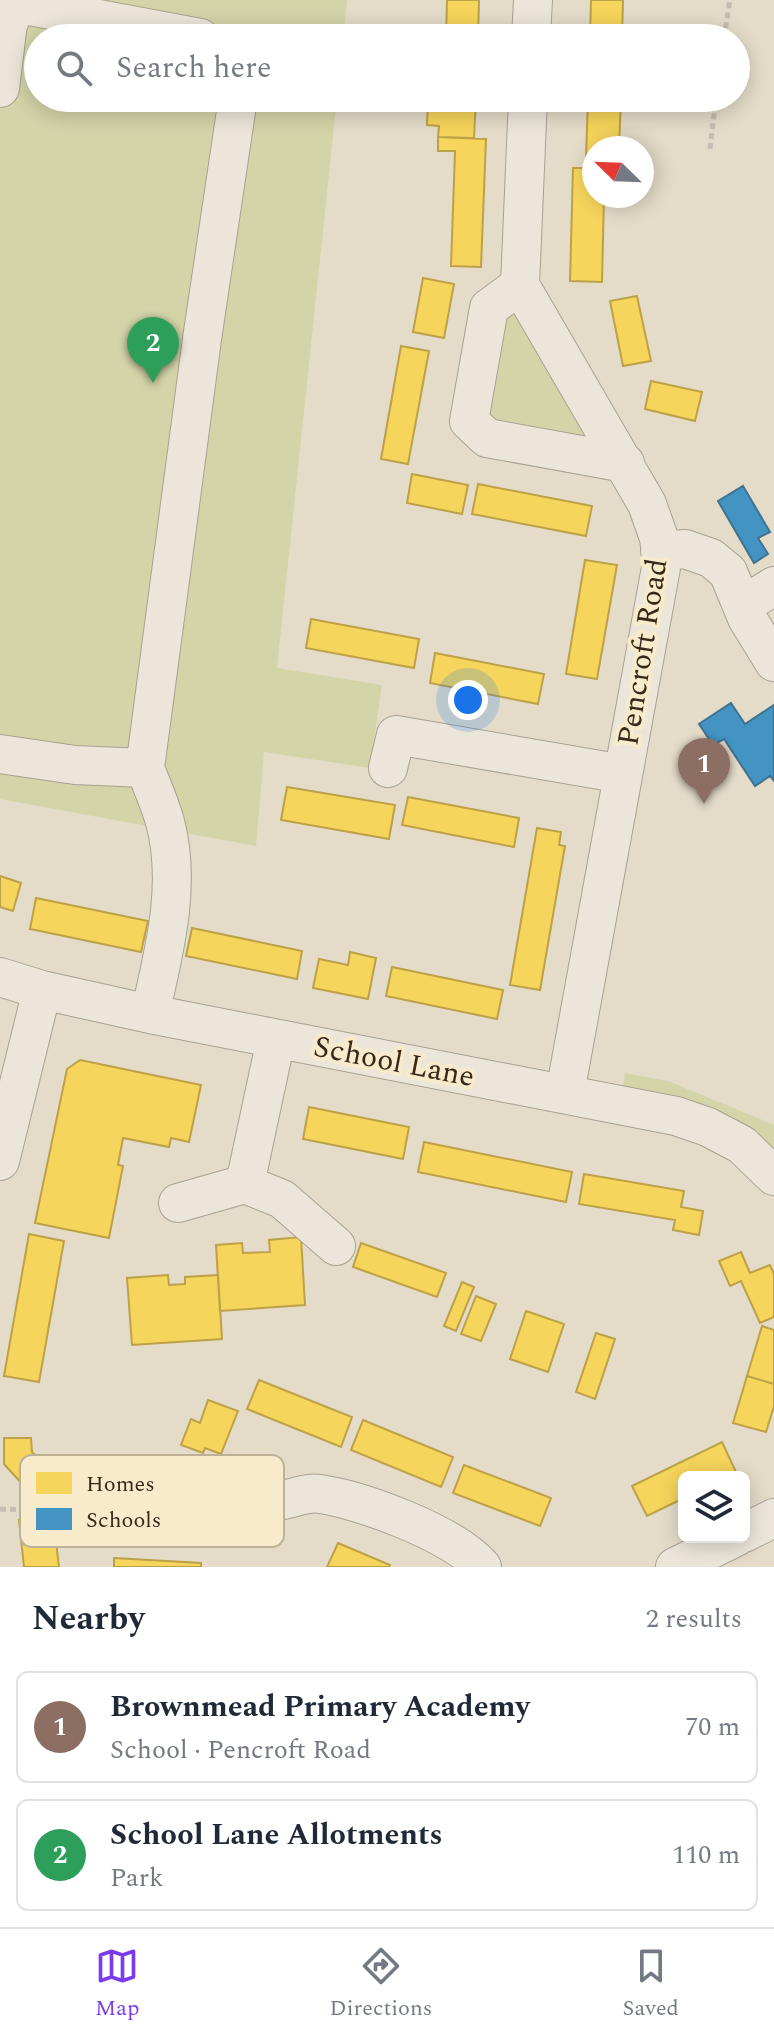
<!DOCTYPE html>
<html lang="en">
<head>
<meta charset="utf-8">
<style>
  body { margin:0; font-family:Spectral,serif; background:#f6f6f7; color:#1f2937 }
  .controls { position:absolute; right:24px; bottom:24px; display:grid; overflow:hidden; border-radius:12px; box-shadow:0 4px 20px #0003 }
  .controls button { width:72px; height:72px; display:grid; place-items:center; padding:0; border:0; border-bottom:2px solid #e0e1e3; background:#fff; color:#1f2937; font:40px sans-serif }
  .compass { position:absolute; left:582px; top:136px; width:72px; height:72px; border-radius:50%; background:#fff; box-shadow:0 4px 20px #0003; rotate:293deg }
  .you { position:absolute; left:468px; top:700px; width:28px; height:28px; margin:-20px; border:6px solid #fff; border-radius:50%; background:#1a73e8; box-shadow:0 0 0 12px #1a73e833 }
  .badge { display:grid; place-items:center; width:52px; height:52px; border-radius:50%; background:#7c3aed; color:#fff; font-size:26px; font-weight:700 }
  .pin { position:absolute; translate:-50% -66px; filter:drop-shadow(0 2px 4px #0008) }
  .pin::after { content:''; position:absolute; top:42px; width:28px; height:24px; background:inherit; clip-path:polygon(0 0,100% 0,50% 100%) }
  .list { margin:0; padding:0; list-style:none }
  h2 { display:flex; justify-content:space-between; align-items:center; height:104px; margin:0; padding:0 32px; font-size:34px }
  h2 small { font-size:26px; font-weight:400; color:#747a83 }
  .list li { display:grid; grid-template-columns:52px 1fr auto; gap:24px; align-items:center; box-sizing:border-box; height:112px; margin:0 16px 16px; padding:0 16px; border:2px solid #e0e1e3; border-radius:12px }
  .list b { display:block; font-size:30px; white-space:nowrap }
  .list p { margin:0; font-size:26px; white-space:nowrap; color:#747a83 }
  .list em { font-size:26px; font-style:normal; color:#747a83 }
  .icon { flex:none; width:44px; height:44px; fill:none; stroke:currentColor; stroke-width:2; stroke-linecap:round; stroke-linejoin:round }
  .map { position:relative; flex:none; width:774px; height:1567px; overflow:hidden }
  .search { position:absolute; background:#fff; box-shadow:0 4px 20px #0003; left:24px; right:24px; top:24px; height:88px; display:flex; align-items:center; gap:20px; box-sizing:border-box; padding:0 28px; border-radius:44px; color:#747a83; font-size:30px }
  .sheet { height:360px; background:#fff }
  nav { display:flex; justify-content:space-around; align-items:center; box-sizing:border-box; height:112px; border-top:2px solid #e0e1e3; background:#fff; font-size:22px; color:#747a83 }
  nav a { display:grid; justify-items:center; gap:4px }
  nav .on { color:#7c3aed }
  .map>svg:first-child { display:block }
  .green { fill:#d4d4a9 }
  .homes { fill:#f6d55c; stroke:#bda148; stroke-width:2 }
  .schools { fill:#4393c3; stroke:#3f7390; stroke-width:2 }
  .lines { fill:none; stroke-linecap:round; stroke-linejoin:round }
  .minor-casing { stroke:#a9a192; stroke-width:40 }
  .path { stroke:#c4bdb1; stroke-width:5; stroke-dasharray:6 4; stroke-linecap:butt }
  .minor { stroke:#ece6da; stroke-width:38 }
  .labels { text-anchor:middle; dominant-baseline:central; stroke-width:8; stroke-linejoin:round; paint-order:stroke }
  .street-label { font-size:30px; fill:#37291a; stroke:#f7ebcc }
  .key { fill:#f7ebcc; stroke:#bdb197; stroke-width:2 }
  .key-label { font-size:22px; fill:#37291a }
</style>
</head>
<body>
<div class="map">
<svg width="774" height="1567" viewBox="0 0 774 1567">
  <rect width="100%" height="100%" fill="#e4dcc8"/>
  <path class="green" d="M0,0h347l-4,38h-305v60h299l-60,570 105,17 -12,83 -106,-16 -8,94 -256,-47z
    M518,305l80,141 -106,-20 -15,-13 16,-90z
    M625,1073l43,8 106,44v28l-151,-66z"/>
  <path class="homes" d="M447,0h32l-1,38h-32z
    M591,0h32l-1,38h-32z
    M428,98h48l-2,40 -36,-1 1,-11 -12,-1z
    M588,98h33l-2,50h-25v9h-8z
    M438,137l48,2 -5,128 -30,-1 4,-115h-17z
    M586,157h8v39h10l-2,86 -32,-1 3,-113h13z
    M423,278l31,6 -10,54 -31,-6z
    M637,296l14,65 -28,5 -13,-65z
    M401,346l28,5 -21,113 -27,-5z
    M651,381l51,11 -7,29 -50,-12z
    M412,474l56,11 -6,29 -55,-11z
    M478,484l114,22 -6,30 -114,-22z
    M585,560l32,5 -20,114 -31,-5z
    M311,619l108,20 -5,29 -108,-20z
    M435,653l109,21 -6,30 -108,-21z
    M287,787l108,18 -6,34 -108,-19z
    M408,797l111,21 -5,29 -112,-22z
    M537,828l24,4 -2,13 6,1 -25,144 -30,-5z
    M0,876l21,7 -8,28 -13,-4z
    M36,898l112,23 -7,31 -111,-23z
    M192,928l110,23 -5,28 -111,-23z
    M350,952l26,6 -8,41 -55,-11 6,-29 29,6z
    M392,967l111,23 -6,29 -111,-23z
    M80,1060l121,25 -12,57 -18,-4 -2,9 -46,-9 -5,27 5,1 -14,72 -74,-15 32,-154z
    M309,1107l100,20 -6,32 -100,-20z
    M424,1142l148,30 -6,30 -148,-30z
    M584,1174l100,17 -3,16 22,4 -4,24 -26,-5 2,-10 -96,-16z
    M29,1234l35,7 -25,141 -35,-6z
    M301,1237l4,68 -85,6 -4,-66 26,-2 1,10 27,-1 -1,-12z
    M361,1243l85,30 -9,24 -84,-30z
    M741,1252l9,21 20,-8 4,9v43l-14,6 -19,-42 -11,5 -11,-25z
    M168,1275l1,10 16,-1v-7l33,-2 4,64 -90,6 -5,-67z
    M462,1282l12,5 -18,44 -12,-5z
    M476,1296l20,8 -15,37 -20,-7z
    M526,1311l38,13 -16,48 -38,-13z
    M762,1326l12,4v54l-27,-8z
    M596,1333l19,6 -20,60 -19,-7z
    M747,1376l27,8v22l-8,26 -33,-9z
    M259,1380l93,37 -11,30 -94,-38z
    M208,1400l30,11 -17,43 -16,-6 -2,5 -22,-8 10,-26 9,4z
    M363,1420l90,37 -12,30 -90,-37z
    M4,1438h27l1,14 9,8 14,1 -2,28 -28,-2 -21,-23z
    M722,1442l14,30 -10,5h-42v21l-37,18 -15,-30z
    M464,1465l87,33 -11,28 -87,-33z
    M53,1516l6,51h-35l-5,-47z
    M338,1543l52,22 -1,2h-62z
    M114,1558l87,5v4h-87z"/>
  <path class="schools" d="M743,486l27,46 -12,6 10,16 -14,9 -36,-62z
    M731,703l14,21 29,-19v76l-4,-5 -15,10 -31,-47 -11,6 -14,-21z"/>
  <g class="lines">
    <g class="minor-casing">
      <path id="minor" d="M531,38l2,-38
        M0,88l8,-65 11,-19 181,34
        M528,98l-8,187 127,219 12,34 3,24 -97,531
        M520,285l-31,23 -20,113 18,17 138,25
        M660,551l25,-2 26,9 17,14 19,46 27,44
        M742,606l32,-20
        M0,754l75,11 70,3
        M388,768l8,-33 227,39
        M0,977l42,13 108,24 526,102 32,11 34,18 32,31
        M150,1014c14,-62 32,-129 15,-192 -5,-18 -13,-36 -20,-54l57,-429 36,-241
        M0,1161l42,-171
        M245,1184l37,15 54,47
        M178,1203l67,-19 31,-145
        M283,1500c11,-2 26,-8 37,-6 42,6 134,40 162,73
        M744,1533l30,-15
        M675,1567l61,-30"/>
    </g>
    <path class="path" d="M724,38l6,-38
      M710,149l6,-51
      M0,1509l235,6 19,-6"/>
    <use href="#minor" class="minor"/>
  </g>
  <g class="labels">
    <g class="street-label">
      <text transform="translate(643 652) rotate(-81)">Pencroft Road</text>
      <text transform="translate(394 1062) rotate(11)">School Lane</text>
    </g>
  </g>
  <rect x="20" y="1455" width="264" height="92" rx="12" class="key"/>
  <rect x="36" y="1472" width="36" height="22" fill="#f6d55c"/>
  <rect x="36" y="1508" width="36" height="22" fill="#4393c3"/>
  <g class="key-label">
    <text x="86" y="1491">Homes</text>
    <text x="86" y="1527">Schools</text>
  </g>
</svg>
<div class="controls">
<button><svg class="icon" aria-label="layers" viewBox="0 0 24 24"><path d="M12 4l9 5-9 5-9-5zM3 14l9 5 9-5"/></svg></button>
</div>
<svg class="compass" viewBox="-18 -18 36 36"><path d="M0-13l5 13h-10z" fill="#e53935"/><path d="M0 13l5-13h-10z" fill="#747a83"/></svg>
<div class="you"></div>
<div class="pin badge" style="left:704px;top:804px;background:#8d6e63">1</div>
<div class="pin badge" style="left:153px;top:383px;background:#2e9e5b">2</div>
<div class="search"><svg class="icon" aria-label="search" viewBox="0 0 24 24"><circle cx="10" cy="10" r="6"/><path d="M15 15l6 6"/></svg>Search here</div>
</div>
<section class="sheet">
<h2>Nearby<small>2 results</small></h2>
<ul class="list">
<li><span class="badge" style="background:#8d6e63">1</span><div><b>Brownmead Primary Academy</b><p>School · Pencroft Road</p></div><em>70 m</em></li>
<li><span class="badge" style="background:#2e9e5b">2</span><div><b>School Lane Allotments</b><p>Park</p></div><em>110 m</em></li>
</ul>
</section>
<nav>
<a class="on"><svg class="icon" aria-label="map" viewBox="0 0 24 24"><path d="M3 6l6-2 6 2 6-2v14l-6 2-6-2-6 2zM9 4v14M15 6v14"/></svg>Map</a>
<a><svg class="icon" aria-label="directions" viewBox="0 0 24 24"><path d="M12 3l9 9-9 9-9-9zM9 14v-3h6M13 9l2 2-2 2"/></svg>Directions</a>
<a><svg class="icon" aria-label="saved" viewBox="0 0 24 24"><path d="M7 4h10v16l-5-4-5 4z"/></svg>Saved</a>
</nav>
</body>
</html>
